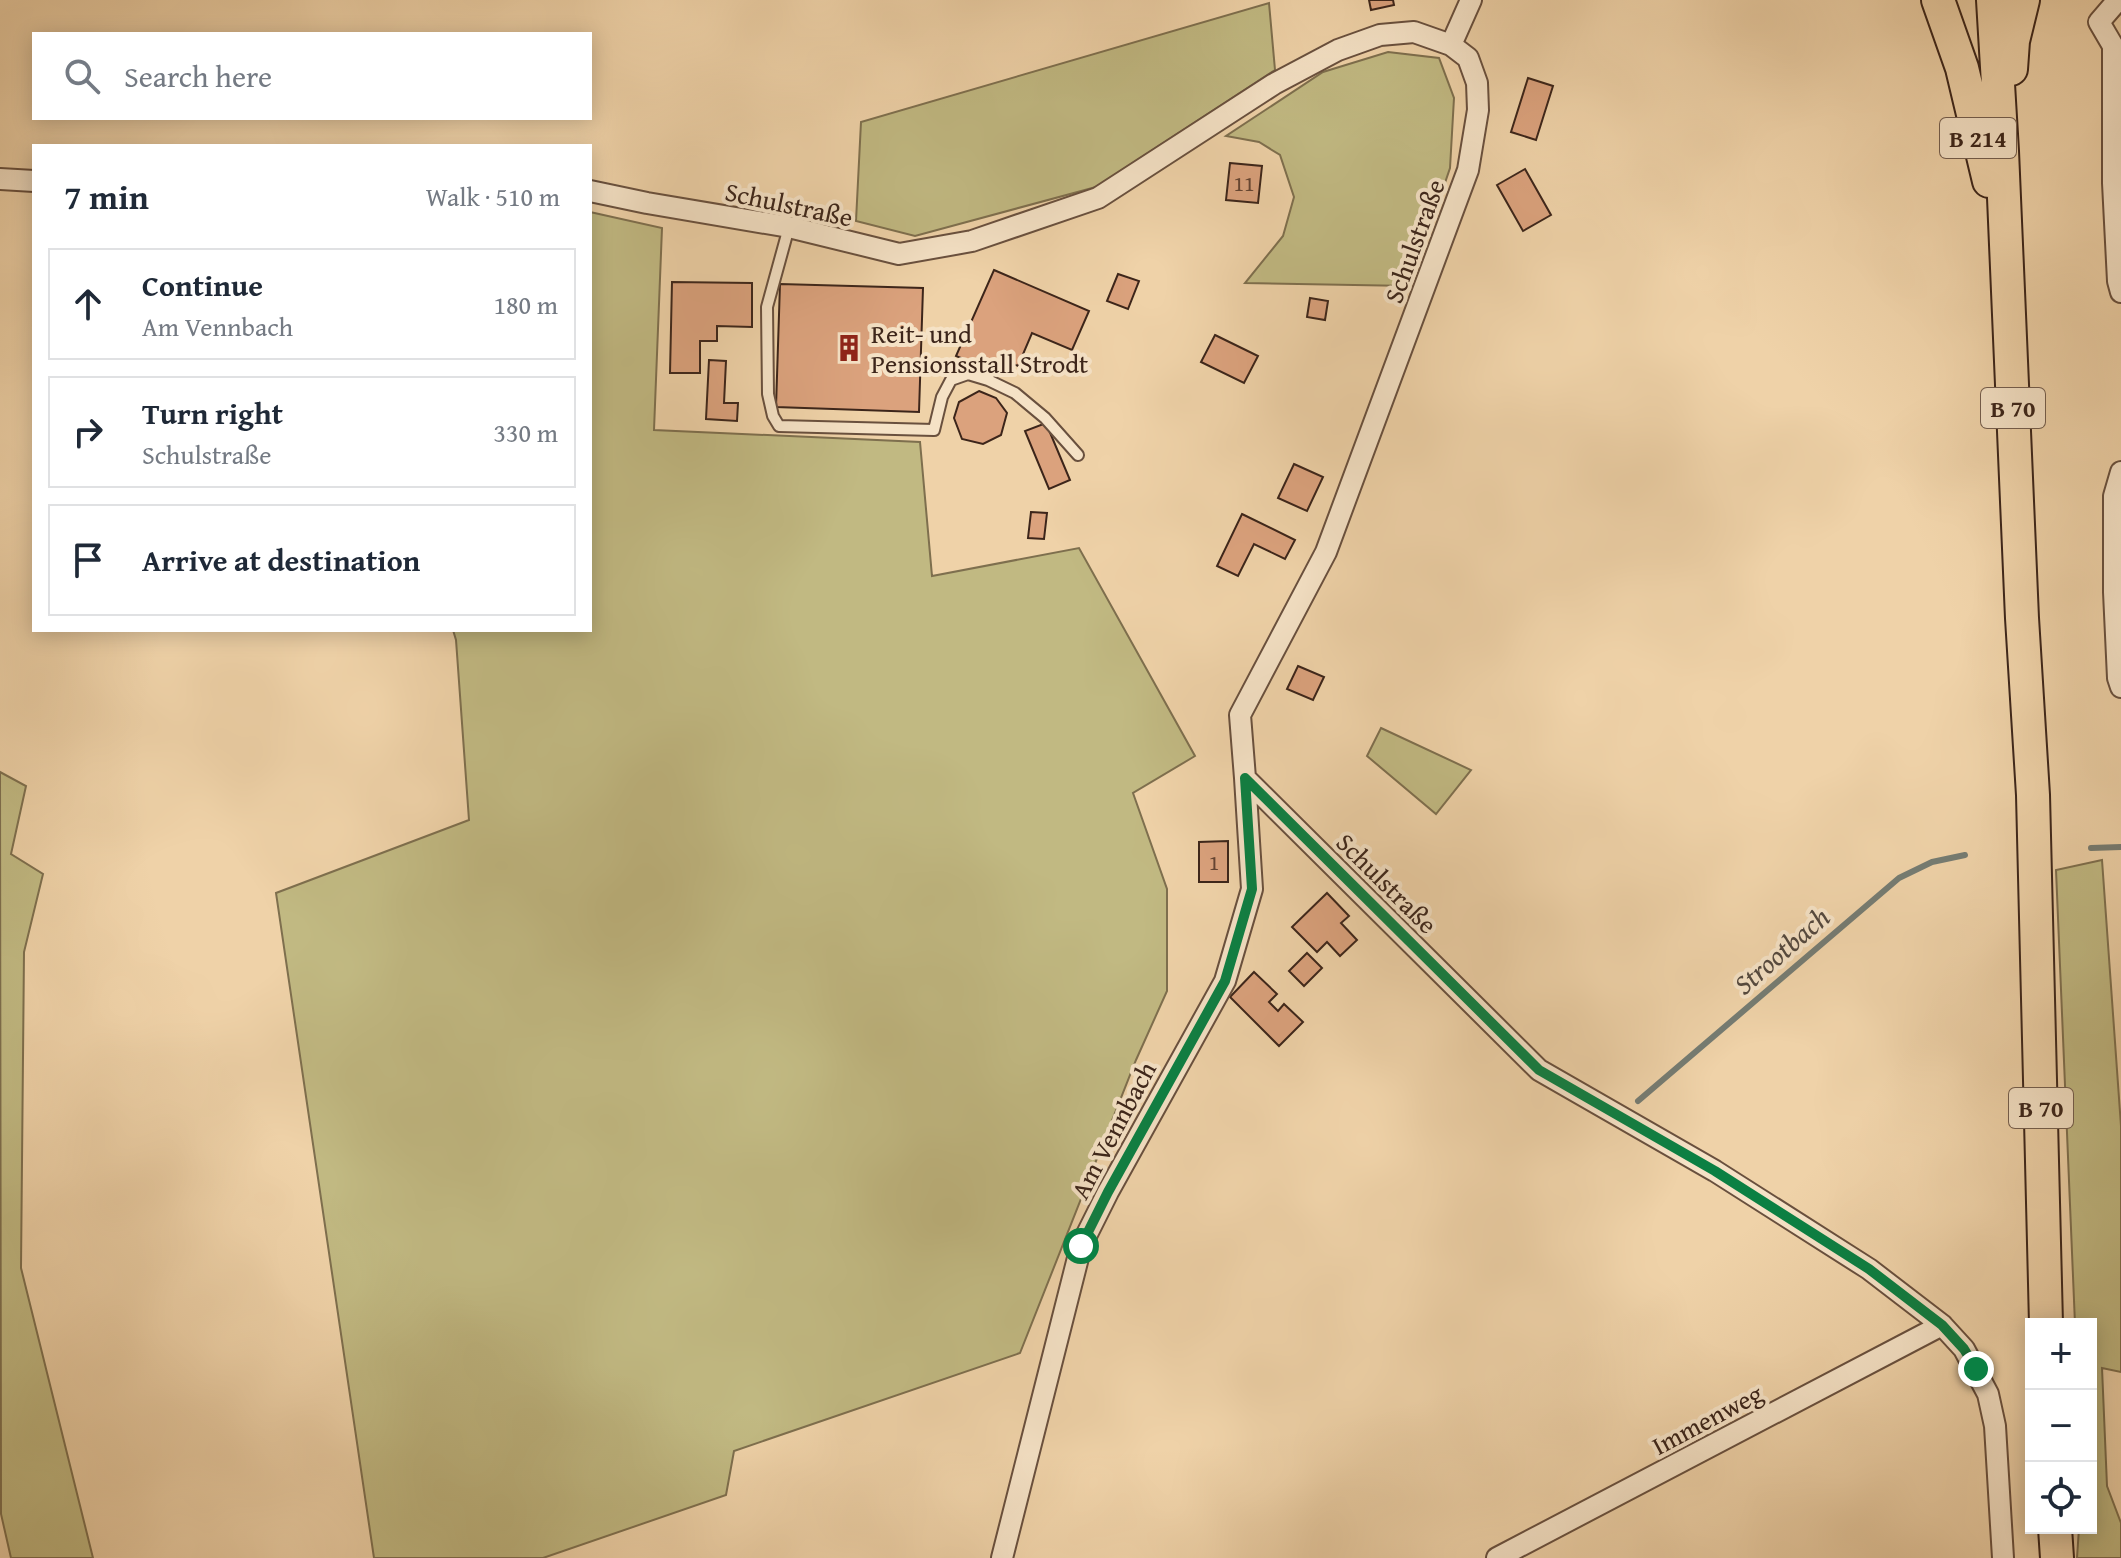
<!DOCTYPE html>
<html lang="en">
<head>
<meta charset="utf-8">
<style>
  body { margin:0; font-family:"Gentium Book Plus",serif; background:#f2f2f3; color:#1f2937 }
  .controls { position:absolute; right:24px; bottom:24px; display:grid; overflow:hidden; border-radius:0px; box-shadow:0 4px 20px #0003 }
  .controls button { width:72px; height:72px; display:grid; place-items:center; padding:0; border:0; border-bottom:2px solid #e0e1e3; background:#fff; color:#1f2937; font:40px sans-serif }
  .stop { position:absolute; width:24px; height:24px; margin:-18px; border:6px solid #0b8043; border-radius:50%; background:#fff }
  .stop.end { background:#0b8043; border-color:#fff; box-shadow:0 2px 8px #0008 }
  .list { margin:0; padding:0; list-style:none }
  h2 { display:flex; justify-content:space-between; align-items:center; height:104px; margin:0; padding:0 32px; font-size:34px }
  h2 small { font-size:26px; font-weight:400; color:#747a83 }
  .list li { display:grid; grid-template-columns:52px 1fr auto; gap:24px; align-items:center; box-sizing:border-box; height:112px; margin:0 16px 16px; padding:0 16px; border:2px solid #e0e1e3; border-radius:0px }
  .list b { display:block; font-size:30px; white-space:nowrap }
  .list p { margin:0; font-size:26px; white-space:nowrap; color:#747a83 }
  .list em { font-size:26px; font-style:normal; color:#747a83 }
  .icon { flex:none; width:44px; height:44px; fill:none; stroke:currentColor; stroke-width:2; stroke-linecap:round; stroke-linejoin:round }
  .map { position:relative; flex:none; width:2121px; height:1558px; overflow:hidden }
  .search { position:absolute; background:#fff; box-shadow:0 4px 20px #0003; left:32px; top:32px; width:560px; height:88px; display:flex; align-items:center; gap:20px; box-sizing:border-box; padding:0 28px; border-radius:0px; color:#747a83; font-size:30px }
  .panel { position:absolute; background:#fff; box-shadow:0 4px 20px #0003; left:32px; top:144px; width:560px; height:488px; border-radius:0px }
  .map>svg:first-child { display:block }
  .green { fill:#c1b982; stroke:#7e6f4e; stroke-width:2 }
  .lines { fill:none; stroke-linecap:round; stroke-linejoin:round }
  .stream { stroke:#757c73; stroke-width:6 }
  .building { fill:#dba27d; stroke:#3c251a; stroke-width:2 }
  .service-casing { stroke:#69503e; stroke-width:14 }
  .minor-casing { stroke:#69503e; stroke-width:24 }
  .primary-casing { stroke:#3c251a; stroke-width:36 }
  .service { stroke:#f5e2c6; stroke-width:10 }
  .minor { stroke:#f5e2c6; stroke-width:20 }
  .primary { stroke:#efd2a8; stroke-width:32 }
  .route { stroke:#0b8043; stroke-width:10 }
  .labels { text-anchor:middle; dominant-baseline:central; stroke-width:8; stroke-linejoin:round; paint-order:stroke }
  .number-label { font-size:22px; fill:#644433 }
  .shield { fill:#f5e2c6; stroke:#745e4e; stroke-width:2 }
  .shield-label { font-size:24px; font-weight:bold; fill:#3c251a }
  .street-label { font-size:26px; fill:#3c251a; stroke:#f5e2c6 }
  .poi-label { font-size:26px; fill:#3c251a; stroke:#f5e2c6; text-anchor:start }
  .water-label { font-size:28px; font-style:italic; fill:#54493f; stroke:#f5e2c6 }
</style>
</head>
<body>
<div class="map">
<svg width="2121" height="1558" viewBox="0 0 2121 1558">
  <rect width="100%" height="100%" fill="#efd2a8"/>
  <filter id="stains"><feTurbulence type="fractalNoise" baseFrequency=".0025" numOctaves="4"/><feColorMatrix values="0 0 0 0 .2 0 0 0 0 .09 0 0 0 0 .02 0 0 0 .5 -.17"/></filter>
  <radialGradient id="worn" r=".72"><stop offset=".6" stop-color="#630" stop-opacity="0"/><stop offset="1" stop-color="#630" stop-opacity=".3"/></radialGradient>
  <path class="green" d="M1269,3l6,67 -179,117 -181,49 -59,-15 5,-99z
    M1388,52l51,6 15,40 -4,70 -40,118 -165,-3 38,-47 11,-39 -14,-42 -21,-13 -33,-6 97,-64z
    M590,212l72,16 -8,202 266,12 12,134 147,-28 116,208 -62,37 34,96v102l-31,69 -116,293 -286,98 -8,44 -183,63h-169l-98,-665 193,-73 -13,-180 -3,-10h137z
    M1381,728l90,42 -35,44 -69,-58z
    M0,772l26,14 -15,68 32,20 -19,78 -3,316 72,290h-82l-10,-44z
    M2102,860l19,266v246l-19,-4 5,118 14,37v35h-44l2,-30h12v-204h-16l-19,-454z"/>
  <g class="lines">
    <path class="stream" d="M2091,848l30,-1
      M1638,1101l261,-223 33,-16 33,-7"/>
  </g>
  <path class="building" d="M1369,0h24l1,5 -23,5z
    M1528,78l25,8 -17,54 -25,-8z
    M1230,163l32,3 -4,37 -32,-3z
    M1525,169l26,46 -28,16 -26,-46z
    M994,270l95,41 -17,39 -40,-17 -14,33 -18,-8 -6,14 -38,-16z
    M1118,274l21,7 -11,28 -21,-8z
    M672,282l80,1v44l-35,-1v15h-17v32h-30z
    M780,284l143,4 -4,124 -143,-5z
    M1310,298l18,3 -3,19 -18,-3z
    M1215,335l43,21 -14,27 -43,-21z
    M709,360l17,1 -2,42h14l-1,18 -31,-2z
    M979,391l17,7 11,15 -6,22 -18,9 -21,-5 -8,-21 5,-16z
    M1046,423l24,57 -21,9 -24,-58z
    M1294,464l29,13 -16,34 -29,-13z
    M1031,512l16,1 -3,26 -16,-1z
    M1242,514l53,26 -10,19 -31,-15 -16,32 -21,-10z
    M1298,666l26,11 -11,23 -26,-11z
    M1228,841v41h-29v-40z
    M1327,893l22,23 -8,7 16,17 -17,16 -13,-14 -10,10 -25,-25z
    M1307,953l15,15 -18,18 -15,-15z
    M1254,972l23,22 -8,8 9,9 6,-7 19,18 -24,24 -49,-49z"/>
  <g class="lines">
    <g class="service-casing">
      <path id="service" d="M789,227l-22,80 1,87 5,22 6,10 155,4 8,-33 9,-17 17,-6 20,6 27,13 30,25 33,37"/>
    </g>
    <g class="minor-casing">
      <path id="minor" d="M2118,0l-19,22 14,24v137l5,98 3,11
        M1451,45l20,-45
        M0,179l34,2
        M590,191l57,12 142,24 110,27 73,-13 126,-43 176,-114 64,-34 42,-15 34,-3 37,13 17,13 9,25 1,27 -10,60 -142,382 -86,163 5,63 294,292 176,101 154,98 73,56 22,24 24,45 7,32 8,132
        M2121,472l-7,24v96l4,86 3,9
        M1002,1558l79,-312 27,-54 117,-211 27,-92 -7,-111
        M1497,1558l445,-233"/>
    </g>
    <g class="primary-casing">
      <path id="primary" d="M1938,0l24,68 27,113
        M1993,0l9,151 20,467 11,177 13,529
        M2011,69l2,-28 10,-41
        M2055,1528l2,30"/>
    </g>
    <use href="#service" class="service"/>
    <use href="#minor" class="minor"/>
    <use href="#primary" class="primary"/>
  </g>
  <g class="lines">
    <path class="route" d="M1081,1246l27,-54 117,-211 27,-92 -7,-111 294,292 176,101 154,98 73,56 22,24 12,20"/>
  </g>
  <defs>
    <g id="building-bare" transform="scale(2.16)"><path d="M-4-6H4V6H1V3H-1V6H-4ZM-2.5-4.3h1.7v1.8h-1.7ZM.8-4.3h1.7v1.8H.8ZM-2.5-1h1.7V.8h-1.7ZM.8-1h1.7V.8H.8Z" fill="#8f2418" stroke="#f5e2c6" stroke-width="2.5" paint-order="stroke"/></g>
  </defs>
  <g fill-rule="evenodd">
    <use href="#building-bare" x="849" y="348"/>
  </g>
  <g class="labels">
    <g class="number-label">
      <text x="1244" y="183">11</text>
      <text x="1214" y="862">1</text>
    </g>
    <g class="shield">
      <rect x="1940" y="118" width="76" height="40" rx="6"/>
      <rect x="1981" y="388" width="64" height="40" rx="6"/>
      <rect x="2009" y="1088" width="64" height="40" rx="6"/>
    </g>
    <g class="shield-label">
      <text x="1978" y="138">B 214</text>
      <text x="2013" y="408">B 70</text>
      <text x="2041" y="1108">B 70</text>
    </g>
    <g class="street-label">
      <text transform="translate(789 204) rotate(12)">Schulstraße</text>
      <text transform="translate(1414 241) rotate(-70)">Schulstraße</text>
      <text transform="translate(1387 883) rotate(45)">Schulstraße</text>
      <text transform="translate(1113 1130) rotate(-62)">Am Vennbach</text>
      <text transform="translate(1707 1419) rotate(-28)">Immenweg</text>
    </g>
    <g class="poi-label">
      <text x="871" y="333">Reit- und<tspan x="871" dy="30">Pensionsstall Strodt</tspan></text>
    </g>
    <g class="water-label">
      <text transform="translate(1781 950) rotate(-41)">Strootbach</text>
    </g>
  </g>
  <rect width="100%" height="100%" filter="url(#stains)"/>
  <rect width="100%" height="100%" fill="url(#worn)"/>
</svg>
<div class="controls">
<button>+</button>
<button>−</button>
<button><svg class="icon" aria-label="locate" viewBox="0 0 24 24"><circle cx="12" cy="12" r="6"/><path d="M12 2v4M12 18v4M2 12h4M18 12h4"/></svg></button>
</div>
<div class="stop" style="left:1081px;top:1246px"></div>
<div class="stop end" style="left:1976px;top:1369px"></div>
<div class="search"><svg class="icon" aria-label="search" viewBox="0 0 24 24"><circle cx="10" cy="10" r="6"/><path d="M15 15l6 6"/></svg>Search here</div>
<section class="panel">
<h2>7 min<small>Walk · 510 m</small></h2>
<ul class="list">
<li><svg class="icon" aria-label="ahead" viewBox="0 0 24 24"><path d="M12 20V5M6 11l6-6 6 6"/></svg><div><b>Continue</b><p>Am Vennbach</p></div><em>180 m</em></li>
<li><svg class="icon" aria-label="right" viewBox="0 0 24 24"><path d="M7 20v-9h11M14 6l5 5-5 5"/></svg><div><b>Turn right</b><p>Schulstraße</p></div><em>330 m</em></li>
<li><svg class="icon" aria-label="arrive" viewBox="0 0 24 24"><path d="M6 21V4h12l-3 4 3 4H6"/></svg><div><b>Arrive at destination</b></div></li>
</ul>
</section>
</div>
</body>
</html>
